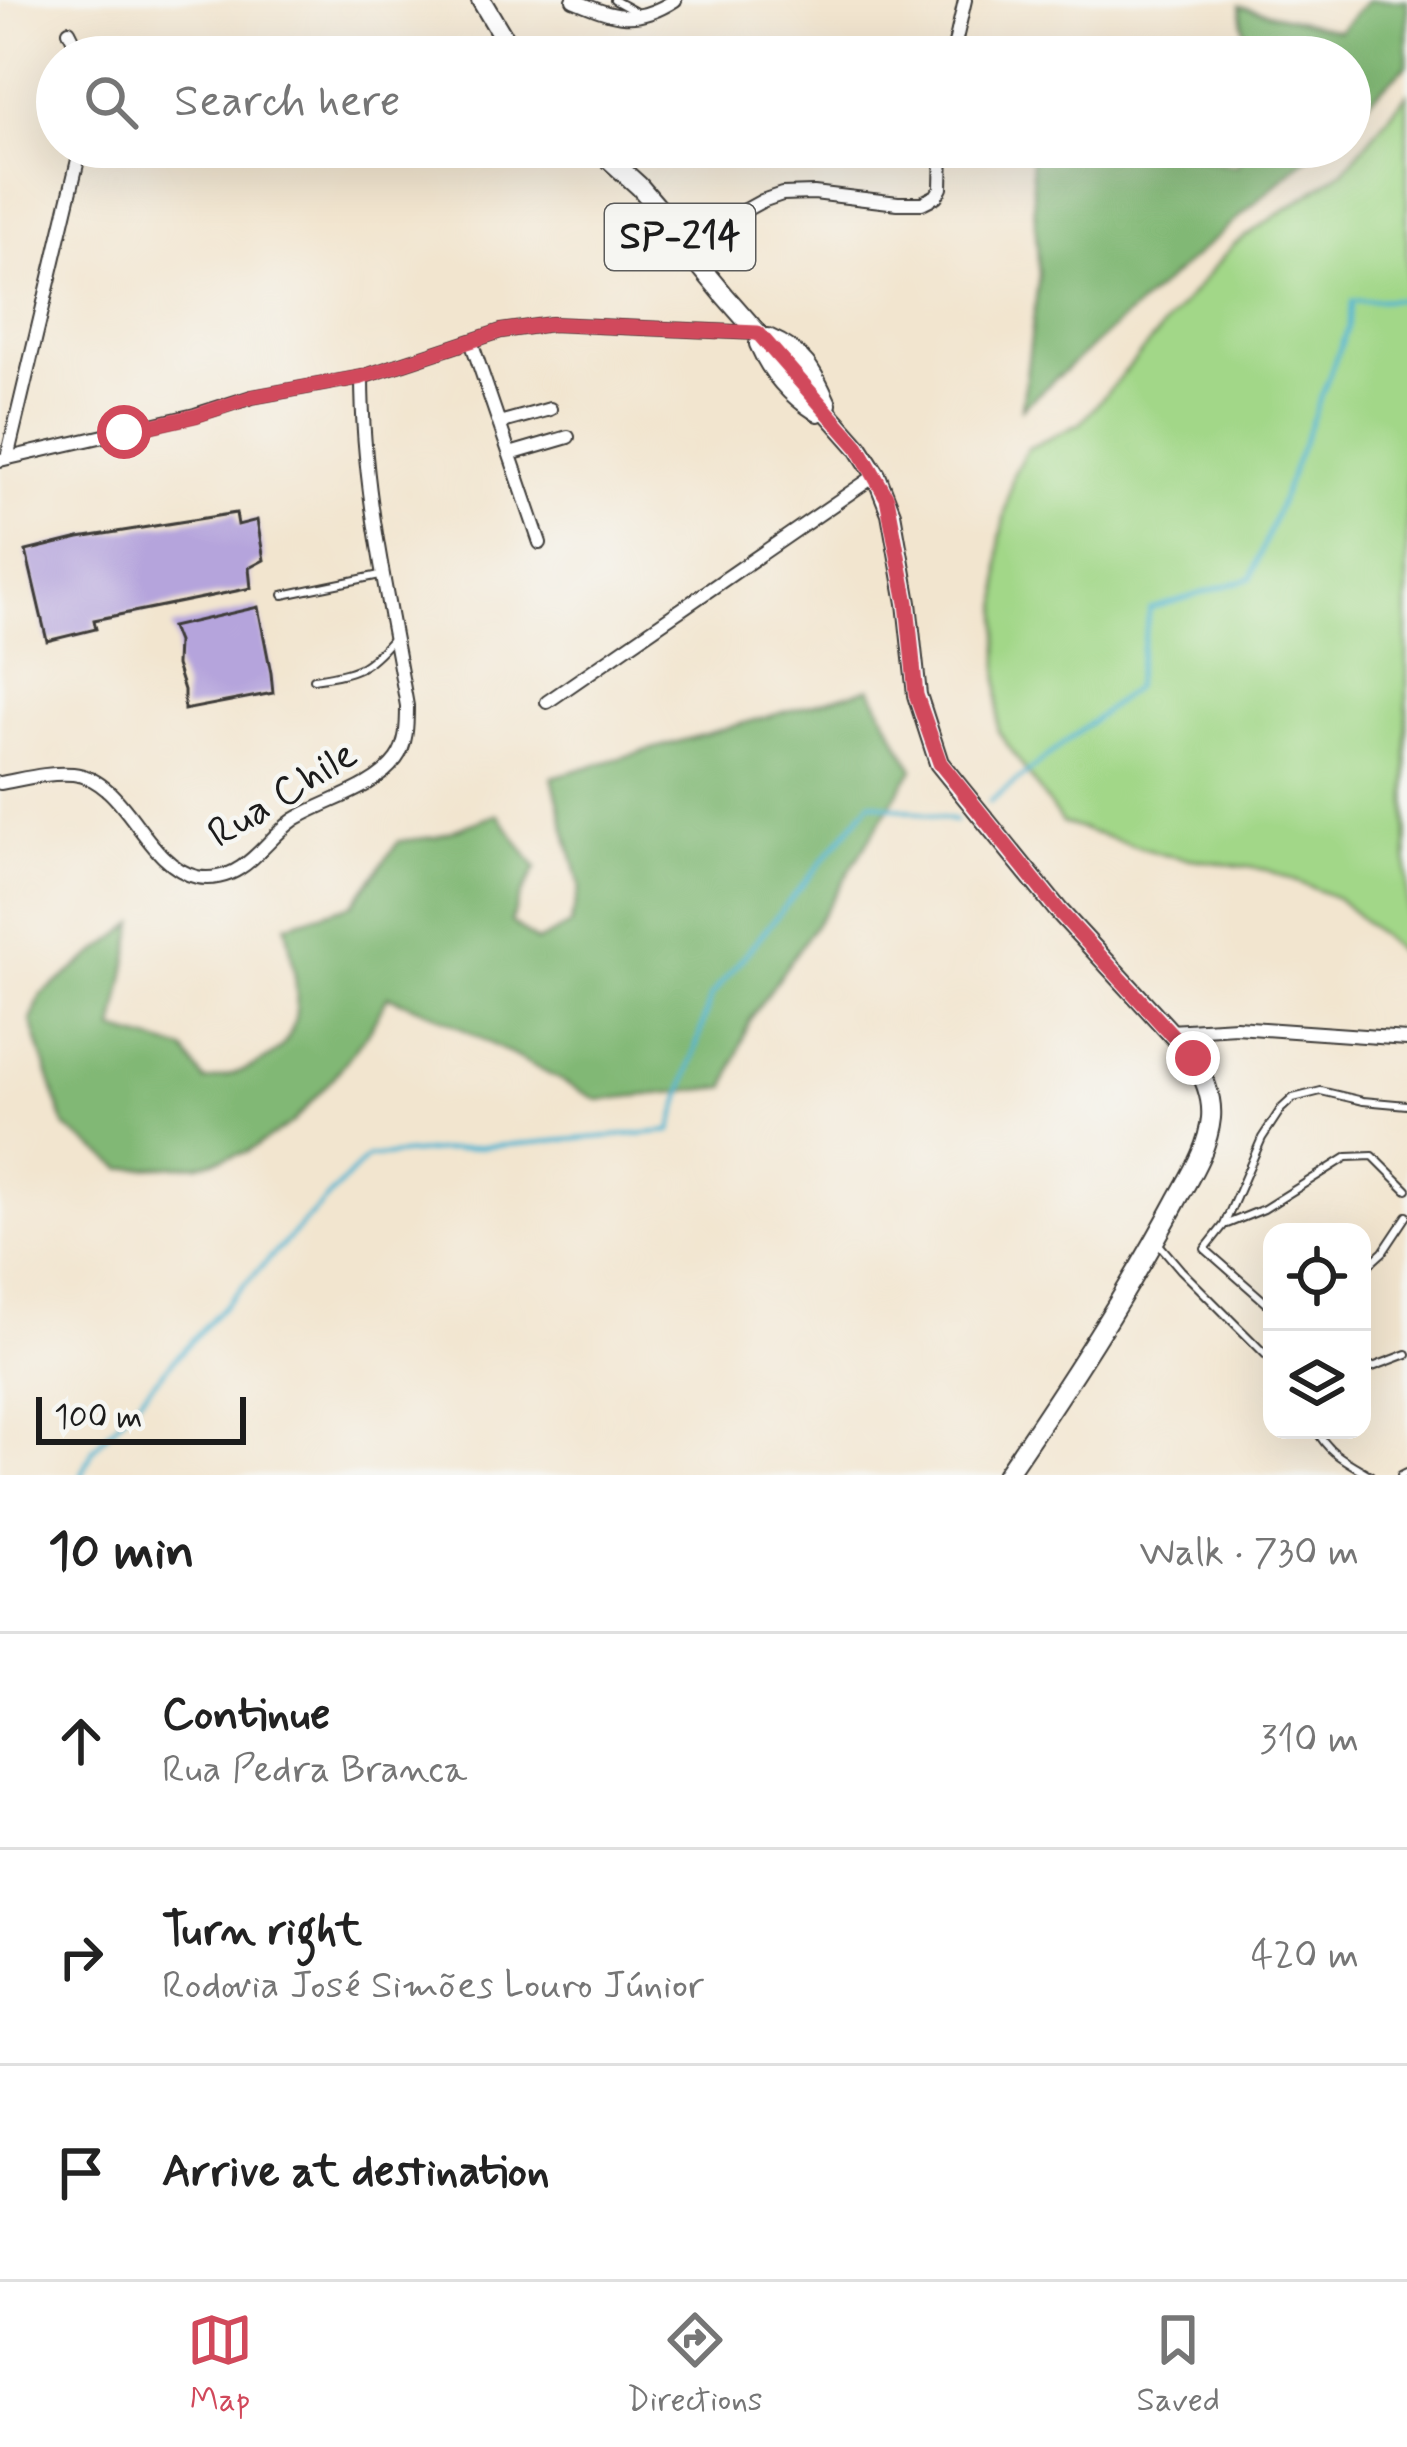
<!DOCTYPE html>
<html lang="en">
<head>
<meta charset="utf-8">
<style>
  body { margin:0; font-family:Mynerve,sans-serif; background:#f2f2f2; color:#222 }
  .controls { position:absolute; right:36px; bottom:36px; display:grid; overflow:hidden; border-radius:24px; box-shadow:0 12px 48px #0002 }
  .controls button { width:108px; height:108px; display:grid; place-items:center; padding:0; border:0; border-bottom:3px solid #e0e0e0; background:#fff; color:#222; font:60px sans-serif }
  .scale { position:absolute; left:36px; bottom:30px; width:210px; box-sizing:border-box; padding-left:12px; border:6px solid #1c1c1c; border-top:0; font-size:33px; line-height:42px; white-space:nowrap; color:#1c1c1c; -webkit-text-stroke:9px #f6f6f2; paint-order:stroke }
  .stop { position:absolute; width:36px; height:36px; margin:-27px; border:9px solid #d1495b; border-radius:50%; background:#fff }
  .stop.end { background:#d1495b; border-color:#fff; box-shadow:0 3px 12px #0008 }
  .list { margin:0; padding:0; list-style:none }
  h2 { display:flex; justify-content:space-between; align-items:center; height:156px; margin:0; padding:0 48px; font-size:51px }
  h2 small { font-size:39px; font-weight:400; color:#767676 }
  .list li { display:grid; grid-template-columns:78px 1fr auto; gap:36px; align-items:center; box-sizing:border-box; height:216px; padding:0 48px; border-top:3px solid #e0e0e0 }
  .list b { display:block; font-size:45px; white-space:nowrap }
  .list p { margin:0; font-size:39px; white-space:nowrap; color:#767676 }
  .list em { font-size:39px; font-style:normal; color:#767676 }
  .icon { flex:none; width:66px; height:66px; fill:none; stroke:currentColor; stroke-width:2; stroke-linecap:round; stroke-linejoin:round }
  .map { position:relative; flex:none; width:1407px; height:1475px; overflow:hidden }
  .search { position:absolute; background:#fff; box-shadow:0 12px 48px #0002; left:36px; right:36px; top:36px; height:132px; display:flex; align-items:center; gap:30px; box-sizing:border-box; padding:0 42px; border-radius:66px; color:#767676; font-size:45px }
  .sheet { height:804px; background:#fff }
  nav { display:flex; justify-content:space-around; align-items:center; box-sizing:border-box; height:168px; border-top:3px solid #e0e0e0; background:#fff; font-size:33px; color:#767676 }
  nav a { display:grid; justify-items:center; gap:6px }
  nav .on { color:#d1495b }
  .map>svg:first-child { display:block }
  .green { fill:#a2d788; stroke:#5f7a52; stroke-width:3 }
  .forest { fill:#81b874; stroke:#4e6a48; stroke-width:3 }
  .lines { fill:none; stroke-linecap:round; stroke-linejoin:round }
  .stream { stroke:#51b5d0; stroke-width:4.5 }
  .building { fill:#b5a4dc }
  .service-casing { stroke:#3c3a37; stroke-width:10 }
  .minor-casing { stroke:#3c3a37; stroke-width:16 }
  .primary-casing { stroke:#3c3a37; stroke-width:22 }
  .service { stroke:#fff; stroke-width:6 }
  .minor { stroke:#fff; stroke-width:12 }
  .primary { stroke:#fff; stroke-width:18 }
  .route { stroke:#d1495b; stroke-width:15 }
  .labels { text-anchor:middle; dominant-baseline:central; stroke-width:9; stroke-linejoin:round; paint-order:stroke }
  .shield { fill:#f6f6f2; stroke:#5d5d5c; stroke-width:3 }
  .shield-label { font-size:39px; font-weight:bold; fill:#1c1c1c }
  .street-label { font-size:42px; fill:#1c1c1c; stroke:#f6f6f2 }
</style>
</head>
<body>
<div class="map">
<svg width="1407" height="1475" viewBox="0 0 1407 1475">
  <rect width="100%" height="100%" fill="#f6f6f2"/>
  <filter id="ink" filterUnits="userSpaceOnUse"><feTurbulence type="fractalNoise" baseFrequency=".00833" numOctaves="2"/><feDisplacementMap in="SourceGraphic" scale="24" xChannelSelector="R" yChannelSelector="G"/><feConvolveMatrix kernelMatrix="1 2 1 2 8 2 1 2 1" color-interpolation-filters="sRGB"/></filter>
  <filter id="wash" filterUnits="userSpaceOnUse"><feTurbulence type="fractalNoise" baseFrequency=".004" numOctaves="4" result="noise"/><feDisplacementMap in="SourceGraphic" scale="48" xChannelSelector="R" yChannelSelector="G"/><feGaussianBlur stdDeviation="2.7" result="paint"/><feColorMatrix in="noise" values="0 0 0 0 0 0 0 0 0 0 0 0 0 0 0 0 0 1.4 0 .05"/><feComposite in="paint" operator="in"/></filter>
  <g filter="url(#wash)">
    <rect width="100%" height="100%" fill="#f2e5cf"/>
    <path class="green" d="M1407,94v861l-3,1 -67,-58 -70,-28 -103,-15 -102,-32 -64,-92 2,-192 13,-64 14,-26 54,-26 153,-179 109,-73z"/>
    <path class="forest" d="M1368,0h39v65l-57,53v-61h-102l-8,-51 99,25z
      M1030,147h118l89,19 8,-19h74l-297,261 17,-134z
      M870,688l43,81 -89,143 -75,109 -23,66 -128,13 -164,-86 -46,-18 -18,33 -36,48 -42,46 -45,29 -48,13 -76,4 -58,-42 -34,-106 10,-26 94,-72 -21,107 70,20 21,31c106,-22 99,-65 81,-156l67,-21 46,-63 37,-4 62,-23 38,54 -15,27 -10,27 26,20 33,-17 10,-38 -28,-110z"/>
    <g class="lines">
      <path class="stream" d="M990,802l144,-114 16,-79 101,-31 97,-251 4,-26 55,-2
        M82,1475l11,-25 109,-121 165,-172 304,-26 40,-135 160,-194 84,19"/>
    </g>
    <g id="blocks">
      <path class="building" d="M236,513l2,12 19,-5 7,40 -15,8 2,20 -157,32 2,9 -49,12 -21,-90 53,-13z
        M258,607l13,66 2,20 -89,17v-20l-8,-25 1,-23 -6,-15z"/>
    </g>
  </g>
  <g filter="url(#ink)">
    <use href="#blocks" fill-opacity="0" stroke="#3c3a37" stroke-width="3"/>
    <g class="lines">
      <g class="service-casing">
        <path id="service" d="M614,0l20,11
          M283,595l97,-20
          M314,679c42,-7 51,-8 79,-41
          M1227,1224l37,-15 83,-52 26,-1 34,34
          M1158,1243l23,27 91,91
          M1362,1271l21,-19 24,-36
          M1272,1308l-67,-59 19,-24 38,-87 19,-29 12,-11 28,-7 42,10 44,4
          M1362,1371l45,-17
          M1317,1430c10,23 33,33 53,45
          M1401,1475l6,-3"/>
      </g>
      <g class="minor-casing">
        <path id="minor" d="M573,0c41,17 62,26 102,0
          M69,31l13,26
          M952,57l13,-57
          M692,256l50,-44 20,-11 20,-7 32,-1 84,10h24l14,-7 5,-8 1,-41
          M471,341l69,202
          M499,423l51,-14
          M510,454l58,-17
          M7,458l74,-311
          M0,460l195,-45 57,-18 110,-20 139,-46 50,-7 207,9
          M547,702l329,-227
          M0,783c23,-4 49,-11 73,-9 54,5 71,91 124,103 14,3 31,-1 43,-9 21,-13 34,-35 55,-49 31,-19 78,-29 101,-60 11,-15 11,-34 11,-53 -19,-109 -45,-217 -45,-329
          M1170,1031l66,-4 171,12"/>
      </g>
      <g class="primary-casing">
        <path id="primary" d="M481,0l34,57
          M596,147l43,39 31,36 22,34 33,40 133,151 18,28 15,38 16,90 10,92 22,68 119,147 135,147c10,19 20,39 18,61 -3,31 -21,58 -35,84 -51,95 -110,185 -170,273
          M768,338c35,15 44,32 59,66
          M759,344c13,30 32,51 59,68"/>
      </g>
      <use href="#service" class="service"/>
      <use href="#minor" class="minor"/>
      <use href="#primary" class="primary"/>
    </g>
  </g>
  <g class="lines" filter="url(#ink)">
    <path class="route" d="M124,432l71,-16 57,-19 110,-20 139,-46 50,-7 207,9 100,114 29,51 20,105 9,92 24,68 118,147 135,148"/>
  </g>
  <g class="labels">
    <rect class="shield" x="605" y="204" width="150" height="66" rx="9"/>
    <g class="shield-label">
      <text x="680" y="237">SP-214</text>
    </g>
    <g class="street-label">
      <text transform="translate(283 795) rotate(-32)">Rua Chile</text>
    </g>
  </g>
</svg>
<div class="controls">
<button><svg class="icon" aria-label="locate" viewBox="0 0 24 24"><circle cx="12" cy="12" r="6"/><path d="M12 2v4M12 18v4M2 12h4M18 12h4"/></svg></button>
<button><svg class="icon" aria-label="layers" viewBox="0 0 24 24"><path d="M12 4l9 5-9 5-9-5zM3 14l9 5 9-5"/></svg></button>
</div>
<div class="scale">100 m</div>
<div class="stop" style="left:124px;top:432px"></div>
<div class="stop end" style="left:1193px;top:1058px"></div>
<div class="search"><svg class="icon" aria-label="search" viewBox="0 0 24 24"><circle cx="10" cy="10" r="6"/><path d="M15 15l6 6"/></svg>Search here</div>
</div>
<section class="sheet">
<h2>10 min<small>Walk · 730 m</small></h2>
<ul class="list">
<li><svg class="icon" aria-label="ahead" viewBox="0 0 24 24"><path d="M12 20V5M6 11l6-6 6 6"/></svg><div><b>Continue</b><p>Rua Pedra Branca</p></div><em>310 m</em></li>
<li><svg class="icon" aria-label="right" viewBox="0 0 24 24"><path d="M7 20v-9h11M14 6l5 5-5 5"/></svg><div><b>Turn right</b><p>Rodovia José Simões Louro Júnior</p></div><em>420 m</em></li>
<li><svg class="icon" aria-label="arrive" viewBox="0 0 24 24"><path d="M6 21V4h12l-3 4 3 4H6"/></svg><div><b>Arrive at destination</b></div></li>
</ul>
</section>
<nav>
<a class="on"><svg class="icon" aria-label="map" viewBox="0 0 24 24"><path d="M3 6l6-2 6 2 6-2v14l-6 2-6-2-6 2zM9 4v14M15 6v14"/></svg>Map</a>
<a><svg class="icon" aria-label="directions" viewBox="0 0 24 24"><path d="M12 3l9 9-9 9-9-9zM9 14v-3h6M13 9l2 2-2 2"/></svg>Directions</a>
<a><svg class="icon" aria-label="saved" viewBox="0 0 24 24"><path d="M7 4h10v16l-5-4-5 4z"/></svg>Saved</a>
</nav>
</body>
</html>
